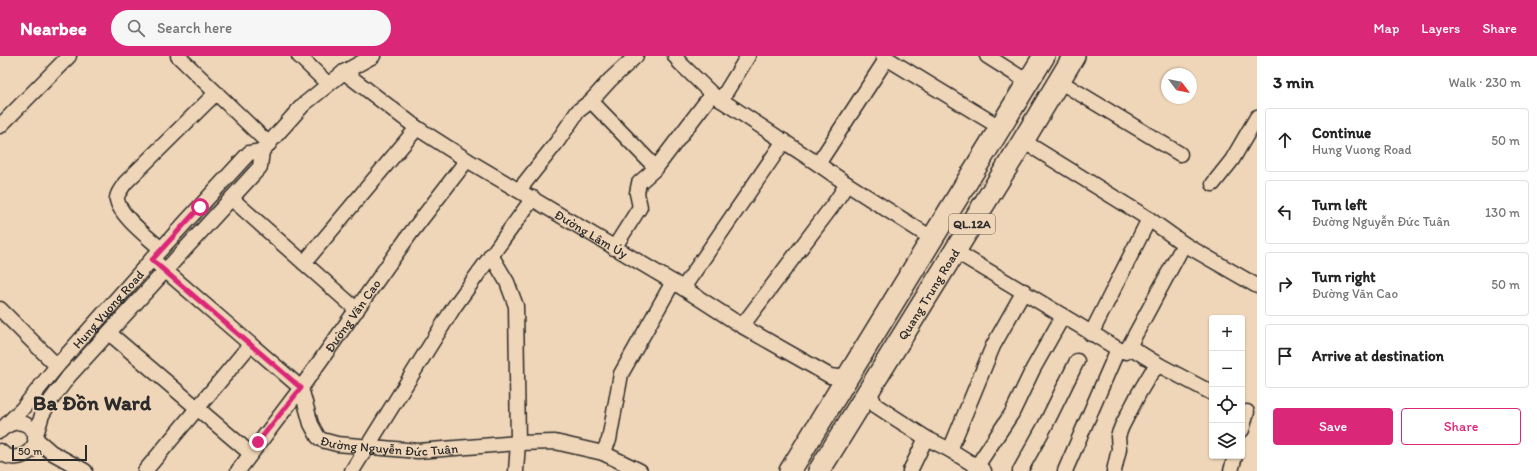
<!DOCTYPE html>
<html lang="en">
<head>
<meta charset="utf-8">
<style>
  body { margin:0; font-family:Itim,sans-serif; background:#f6f6f6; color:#222 }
  .controls { position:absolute; right:12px; bottom:12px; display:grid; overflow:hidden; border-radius:4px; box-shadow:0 1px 3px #0004 }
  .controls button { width:36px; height:36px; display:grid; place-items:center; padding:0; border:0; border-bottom:1px solid #e0e0e0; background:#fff; color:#222; font:20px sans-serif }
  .compass { position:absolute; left:1161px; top:12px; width:36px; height:36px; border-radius:50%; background:#fff; box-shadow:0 1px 3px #0004; rotate:122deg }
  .scale { position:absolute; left:12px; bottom:10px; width:75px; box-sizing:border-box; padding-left:4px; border:2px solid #2b2b2b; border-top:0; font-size:11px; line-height:14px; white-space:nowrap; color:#2b2b2b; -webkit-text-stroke:3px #f0d6b8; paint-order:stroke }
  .stop { position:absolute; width:12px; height:12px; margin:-9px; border:3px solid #db2777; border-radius:50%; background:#fff }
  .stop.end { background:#db2777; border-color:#fff; box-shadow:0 1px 4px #0008 }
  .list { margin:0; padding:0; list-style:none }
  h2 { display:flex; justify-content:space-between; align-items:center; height:52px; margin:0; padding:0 16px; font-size:17px }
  h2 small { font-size:13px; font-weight:400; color:#767676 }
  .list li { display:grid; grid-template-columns:26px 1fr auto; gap:12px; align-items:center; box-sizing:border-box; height:64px; margin:0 8px 8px; padding:0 8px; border:1px solid #e0e0e0; border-radius:4px }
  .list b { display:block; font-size:15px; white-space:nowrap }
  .list p { margin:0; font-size:13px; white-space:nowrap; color:#767676 }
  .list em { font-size:13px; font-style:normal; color:#767676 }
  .actions { display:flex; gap:8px; padding:12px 16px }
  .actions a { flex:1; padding:9px 0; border:1px solid #db2777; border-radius:4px; text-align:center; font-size:14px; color:#db2777 }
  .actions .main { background:#db2777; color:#fff }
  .icon { flex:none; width:22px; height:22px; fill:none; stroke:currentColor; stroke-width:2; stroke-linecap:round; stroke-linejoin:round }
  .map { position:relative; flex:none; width:1257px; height:415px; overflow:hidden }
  header { display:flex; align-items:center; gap:24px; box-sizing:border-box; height:56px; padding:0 20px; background:#db2777; color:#fff }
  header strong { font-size:19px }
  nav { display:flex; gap:22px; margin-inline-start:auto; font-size:14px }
  .search { width:280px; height:36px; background:#f6f6f6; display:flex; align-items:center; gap:10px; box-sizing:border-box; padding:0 14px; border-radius:22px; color:#767676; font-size:15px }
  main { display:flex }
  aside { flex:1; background:#fff }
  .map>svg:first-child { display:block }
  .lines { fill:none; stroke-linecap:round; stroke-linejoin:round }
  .minor-casing { stroke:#2b2b2b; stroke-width:17 }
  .highway-casing { stroke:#2b2b2b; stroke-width:24 }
  .minor { stroke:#f0d6b8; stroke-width:14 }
  .highway { stroke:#f0d6b8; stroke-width:21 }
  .route { stroke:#db2777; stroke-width:5 }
  .labels { text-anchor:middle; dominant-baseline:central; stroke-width:3.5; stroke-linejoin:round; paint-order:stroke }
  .shield { fill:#f0d6b8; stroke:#665e55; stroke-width:1 }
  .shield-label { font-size:12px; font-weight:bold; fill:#2b2b2b }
  .street-label { font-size:13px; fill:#2b2b2b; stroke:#f0d6b8 }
  .town-label { font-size:21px; font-weight:bold; fill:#2b2b2b; stroke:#f0d6b8 }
</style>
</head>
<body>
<header>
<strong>Nearbee</strong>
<div class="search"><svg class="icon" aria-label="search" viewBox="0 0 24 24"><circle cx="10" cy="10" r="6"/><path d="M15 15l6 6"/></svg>Search here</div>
<nav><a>Map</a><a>Layers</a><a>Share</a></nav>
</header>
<main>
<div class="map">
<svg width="1257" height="415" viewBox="0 0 1257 415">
  <rect width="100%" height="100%" fill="#f0d6b8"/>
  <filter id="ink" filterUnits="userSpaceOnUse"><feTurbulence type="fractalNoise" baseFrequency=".025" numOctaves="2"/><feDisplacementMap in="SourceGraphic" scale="8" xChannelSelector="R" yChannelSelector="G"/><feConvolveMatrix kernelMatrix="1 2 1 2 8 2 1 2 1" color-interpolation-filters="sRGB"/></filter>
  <g filter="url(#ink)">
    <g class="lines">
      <g class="minor-casing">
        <g id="minor">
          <path d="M178,0l91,88"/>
          <path d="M299,0l29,28"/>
          <path d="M675,0l5,7 32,31 106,70 29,20 86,55"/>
          <path d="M883,0l118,72"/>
          <path d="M987,0l41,26"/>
          <path id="s1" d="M344,16l73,56 50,32 216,128 59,38 88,50 18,2"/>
          <path d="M1059,25l121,73"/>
          <path d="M721,44l27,-44"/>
          <path d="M591,45l65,67"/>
          <path d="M0,70l69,-70"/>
          <path d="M1023,85l126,78 35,25 73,42"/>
          <path d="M262,95l41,-46 41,-33 29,-16"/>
          <path d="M818,108l69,-106"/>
          <path d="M1213,128l19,-24 25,-43"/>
          <path d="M519,134l38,-48 21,-31 13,-10 19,-21 26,-24"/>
          <path d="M232,143l125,111"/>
          <path d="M614,192l26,-41 -3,-14 2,-10 17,-15 56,-74"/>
          <path d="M161,193c-12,-11 -41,-33 -44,-49 -1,-5 5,-12 8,-17l91,-90"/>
          <path d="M955,195l163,98 8,3 58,-108"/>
          <path d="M491,199l16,27 9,24 2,137 -2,28"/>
          <path id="s2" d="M152,203l149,129 10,36 7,13 4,3 15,4 81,7 100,-8 37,-1 48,11 37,18"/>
          <path d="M304,207l113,-135"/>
          <path d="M683,232l101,-147"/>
          <path d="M0,253l57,57"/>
          <path d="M742,270l94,-125 11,-17"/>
          <path d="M109,277l141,120"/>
          <path d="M1091,278l58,-115"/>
          <path d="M1130,291l29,18 53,28"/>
          <path d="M869,334l6,15 51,33 24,12 34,21"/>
          <path d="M1242,374l5,-18"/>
          <path id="s3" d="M0,375l23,-23 34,-42 95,-107 97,-106 13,-2"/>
          <path d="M950,394l43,-104 31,-55"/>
          <path d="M0,395c18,20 54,-12 25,-27 -7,-3 -14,-1 -20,3"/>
          <path d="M603,397l6,-13 12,-66 52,-92"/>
          <path d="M977,410l35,-53 21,-44 30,-53"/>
          <path d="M85,415l-34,-19 -16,-14 7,-23 9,-15 18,-24 191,-209 2,-16"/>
          <path d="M145,415l105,-126"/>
          <path id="s4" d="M238,415l63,-83 109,-154 57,-74"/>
          <path d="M352,415l102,-164 79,-109"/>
          <path d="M910,415l16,-33"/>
          <path d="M1020,415l25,-45 32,-65"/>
          <path d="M1065,415l53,-122"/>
          <path d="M1114,415l5,-22 -1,-13 4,-10 17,-33 12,-20 8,-8"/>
          <path d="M1231,415l4,-15"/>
        </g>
      </g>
      <g class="highway-casing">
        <g id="highway">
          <path d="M790,415l254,-415"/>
          <path id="s5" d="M819,415l204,-330 51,-85"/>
        </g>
      </g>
      <use href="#minor" class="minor"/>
      <use href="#highway" class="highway"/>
    </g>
  </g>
  <g class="lines" filter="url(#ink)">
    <path class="route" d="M200,151l-48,53 149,128 -43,54"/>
  </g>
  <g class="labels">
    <rect class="shield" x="949" y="158" width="46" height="20" rx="3"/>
    <g class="shield-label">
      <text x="972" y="168">QL.12A</text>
    </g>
    <g class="street-label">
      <text stroke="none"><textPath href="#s1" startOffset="296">Đường Lâm Úy</textPath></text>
      <text stroke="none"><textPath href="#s5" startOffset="208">Quang Trung Road</textPath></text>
      <text stroke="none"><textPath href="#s3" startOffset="163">Hung Vuong Road</textPath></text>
      <text stroke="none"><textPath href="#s4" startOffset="193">Đường Văn Cao</textPath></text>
      <text stroke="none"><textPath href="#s2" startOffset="322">Đường Nguyễn Đức Tuân</textPath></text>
    </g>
    <g class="town-label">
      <text x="92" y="346">Ba Đồn Ward</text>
    </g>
  </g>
</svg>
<div class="controls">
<button>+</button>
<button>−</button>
<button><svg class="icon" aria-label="locate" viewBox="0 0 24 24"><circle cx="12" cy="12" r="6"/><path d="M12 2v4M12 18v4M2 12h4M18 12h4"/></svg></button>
<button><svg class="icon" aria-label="layers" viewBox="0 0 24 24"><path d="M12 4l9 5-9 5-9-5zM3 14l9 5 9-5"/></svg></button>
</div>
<svg class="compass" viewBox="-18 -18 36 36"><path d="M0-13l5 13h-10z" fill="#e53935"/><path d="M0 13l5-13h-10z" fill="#767676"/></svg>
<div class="scale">50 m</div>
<div class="stop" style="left:200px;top:151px"></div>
<div class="stop end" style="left:258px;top:386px"></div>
</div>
<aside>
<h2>3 min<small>Walk · 230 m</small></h2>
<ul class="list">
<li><svg class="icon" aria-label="ahead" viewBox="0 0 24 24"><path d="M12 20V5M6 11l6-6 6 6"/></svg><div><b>Continue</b><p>Hung Vuong Road</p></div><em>50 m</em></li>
<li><svg class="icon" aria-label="left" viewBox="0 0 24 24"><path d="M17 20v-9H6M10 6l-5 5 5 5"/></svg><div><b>Turn left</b><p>Đường Nguyễn Đức Tuân</p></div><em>130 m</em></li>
<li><svg class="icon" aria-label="right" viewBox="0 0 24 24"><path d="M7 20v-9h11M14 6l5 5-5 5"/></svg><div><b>Turn right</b><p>Đường Văn Cao</p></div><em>50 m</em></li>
<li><svg class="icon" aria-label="arrive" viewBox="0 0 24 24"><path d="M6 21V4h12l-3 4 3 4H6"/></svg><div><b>Arrive at destination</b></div></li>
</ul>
<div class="actions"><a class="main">Save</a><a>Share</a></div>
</aside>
</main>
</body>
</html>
